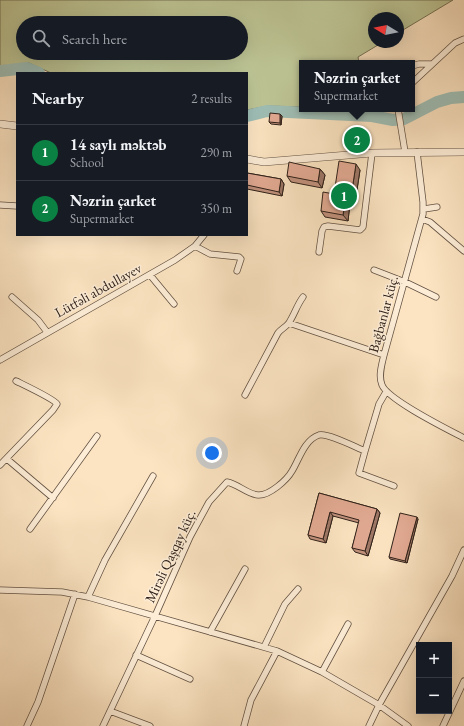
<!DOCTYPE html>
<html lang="en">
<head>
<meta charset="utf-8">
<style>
  body { margin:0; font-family:"EB Garamond",serif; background:#20242c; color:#f1f3f6 }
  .controls { position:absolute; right:12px; bottom:12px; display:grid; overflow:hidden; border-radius:0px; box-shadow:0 4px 16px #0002 }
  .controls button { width:36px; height:36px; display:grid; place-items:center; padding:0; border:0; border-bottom:1px solid #363941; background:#171b24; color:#f1f3f6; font:20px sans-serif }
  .compass { position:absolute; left:368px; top:12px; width:36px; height:36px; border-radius:50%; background:#171b24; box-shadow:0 4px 16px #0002; rotate:280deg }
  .you { position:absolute; left:212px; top:453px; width:14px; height:14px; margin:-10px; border:3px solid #fff; border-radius:50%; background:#1a73e8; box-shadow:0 0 0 6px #1a73e833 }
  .badge { display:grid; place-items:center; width:26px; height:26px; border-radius:50%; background:#0b8043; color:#fff; font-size:13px; font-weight:700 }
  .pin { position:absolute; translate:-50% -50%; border:2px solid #fff; box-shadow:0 1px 4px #0006 }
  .popup { position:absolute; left:299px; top:60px; width:116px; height:52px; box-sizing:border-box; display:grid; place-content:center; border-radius:0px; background:#171b24; filter:drop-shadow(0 1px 3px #0005); font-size:13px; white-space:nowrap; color:#9ea1a6 }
  .popup b { font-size:15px; color:#f1f3f6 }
  .popup::after { content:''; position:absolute; left:50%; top:100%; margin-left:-8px; border:8px solid transparent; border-top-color:#171b24 }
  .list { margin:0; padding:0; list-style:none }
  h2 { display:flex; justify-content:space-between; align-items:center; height:52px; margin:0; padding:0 16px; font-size:17px }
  h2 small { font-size:13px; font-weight:400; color:#9ea1a6 }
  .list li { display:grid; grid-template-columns:26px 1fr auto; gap:12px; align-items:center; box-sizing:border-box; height:56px; padding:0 16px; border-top:1px solid #363941 }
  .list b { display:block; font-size:15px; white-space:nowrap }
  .list p { margin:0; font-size:13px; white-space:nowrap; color:#9ea1a6 }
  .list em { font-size:13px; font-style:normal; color:#9ea1a6 }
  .icon { flex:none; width:22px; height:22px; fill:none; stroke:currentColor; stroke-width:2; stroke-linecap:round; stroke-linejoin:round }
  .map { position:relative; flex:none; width:464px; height:726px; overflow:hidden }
  .search { position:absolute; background:#171b24; box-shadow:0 4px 16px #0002; left:16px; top:16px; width:232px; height:44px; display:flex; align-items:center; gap:10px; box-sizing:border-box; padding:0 14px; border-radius:22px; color:#9ea1a6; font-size:15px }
  .panel { position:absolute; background:#171b24; box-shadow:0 4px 16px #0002; left:16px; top:72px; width:232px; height:164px; border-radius:0px }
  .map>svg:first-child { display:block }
  .green { fill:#bdc494; stroke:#767256; fill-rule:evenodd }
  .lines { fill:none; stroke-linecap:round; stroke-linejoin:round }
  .river { stroke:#9fbeb5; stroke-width:12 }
  .minor-casing { stroke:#625142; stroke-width:7 }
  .tertiary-casing { stroke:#625142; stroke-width:8 }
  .minor { stroke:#fdedd7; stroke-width:5.5 }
  .tertiary { stroke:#fdedd7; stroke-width:7 }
  .wall { fill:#c2927e; stroke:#2e2018 }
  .shaded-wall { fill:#9e7767; stroke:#2e2018 }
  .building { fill:#e2aa93; stroke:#2e2018 }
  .labels { text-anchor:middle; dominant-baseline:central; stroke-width:3; stroke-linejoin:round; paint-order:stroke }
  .street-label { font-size:14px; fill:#2e2018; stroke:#fdedd7 }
</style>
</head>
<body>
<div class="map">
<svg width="464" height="726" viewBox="0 0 464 726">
  <rect width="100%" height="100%" fill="#fce4c2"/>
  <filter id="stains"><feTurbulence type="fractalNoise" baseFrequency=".005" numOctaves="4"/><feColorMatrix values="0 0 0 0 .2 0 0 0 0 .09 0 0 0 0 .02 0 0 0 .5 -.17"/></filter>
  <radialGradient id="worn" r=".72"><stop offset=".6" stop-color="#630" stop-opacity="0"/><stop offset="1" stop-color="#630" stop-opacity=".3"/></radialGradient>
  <path class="green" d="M0,0h453l-55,33v-15h-24v24h9l-25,15 1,6h-57v44l-34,-1 -21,4v-37h-196l-22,-10 -29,5zM23,23h218v30h-218z"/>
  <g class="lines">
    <path class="river" d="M0,71l27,-3 12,5
      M247,116l20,-5 105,5 21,4 11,-1 33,-17 14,-4 13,-1"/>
    <g class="minor-casing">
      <path id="minor" d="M412,66l7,-2h13
        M412,83l43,-40 9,-4
        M398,109l7,43
        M417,152l6,50v12l-39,141c-2,9 -6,21 -2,30 6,15 65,44 82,53
        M0,205l17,1
        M424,209l13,-2
        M422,219l8,3 34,29
        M195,246l15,8 29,3 2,2 -4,12
        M319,252l3,-21 2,-4 4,-1 32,4 3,-3 9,-74
        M374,270l31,12 31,15
        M150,275l24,29
        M12,297l26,23 9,12
        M289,323l95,32
        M0,360l175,-100 20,-14 9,-11
        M245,395l33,-62c4,-5 10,-7 12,-12 5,-8 7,-16 13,-24
        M365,451l-6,22 35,13
        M7,459l46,39
        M0,465l53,-55 4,-6c-3,-5 -33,-19 -41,-23
        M30,529l67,-93
        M0,590l62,2 26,5 189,54 45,21 57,33 29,21
        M88,597l17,-37 48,-84
        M210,632l35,-63
        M264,647l21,-43 13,-15
        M136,655l54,24
        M322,672l26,-48
        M110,711l40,15
        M27,726l11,-24 37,-108
        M103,726l52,-110 35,-79 19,-35 18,-20c11,2 20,12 31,13 11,1 29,-15 34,-24 7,-11 12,-31 27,-36 9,-2 36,12 46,16l14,-47 7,-12
        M244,726l7,-26 26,-49
        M369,726l10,-21 73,-129 12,-26
        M443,726l21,-45"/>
    </g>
    <g class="tertiary-casing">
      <path id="tertiary" d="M0,124l17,2
        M247,159l17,3 108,-9 92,-1"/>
    </g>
    <use href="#minor" class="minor"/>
    <use href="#tertiary" class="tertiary"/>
  </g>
  <path class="wall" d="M282,116l-1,9 -10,-1 -2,-2z
    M362,131l1,2 2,11 -15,1 -1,-2z
    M320,169l5,6 -3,13 -31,-6 -4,-6z
    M360,170l-5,33h-5l-2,18 -23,-4 -4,-6 13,-17z
    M247,173l34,6 3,5 -2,12 -35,-7z
    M319,493l58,16 3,4 -12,43 -13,-4 -3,-4 7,-25 -26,-7 -7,27 -16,-4 -2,-4z
    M418,519l-11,44 -17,-4 -1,-2z"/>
  <path class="shaded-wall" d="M280,114l2,2 -1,9 -1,-2z
    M362,131l1,2 2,11 -2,-2z
    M356,164l4,6 -5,33 -4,-6z
    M320,169l5,6 -3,13 -4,-6z
    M281,179l3,5 -2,12 -3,-4z
    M346,197l4,6 -2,18 -5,-6z
    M377,509l3,4 -12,43 -3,-5z
    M330,512l3,4 -7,27 -3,-4z
    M417,517l1,2 -11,44 -2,-2z"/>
  <path class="building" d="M270,113l10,1v9l-11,-1z
    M362,131l1,11 -14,1 -1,-10z
    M339,161l17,3 -5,33h-5l-3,18 -22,-4 2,-19 11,2z
    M289,162l31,7 -2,13 -31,-6z
    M247,173l34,6 -2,13 -32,-7z
    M319,493l58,16 -12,42 -13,-3 7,-28 -29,-8 -7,27 -15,-4z
    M400,513l17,4 -12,44 -16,-4z"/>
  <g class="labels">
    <g class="street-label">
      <text transform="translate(98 290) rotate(-29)">Lütfəli abdullayev</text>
      <text transform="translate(383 314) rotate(-75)">Bağbanlar küç.</text>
      <text transform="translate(170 556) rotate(-65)">Mirəli Qaşqay küç.</text>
    </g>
  </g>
  <rect width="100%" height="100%" filter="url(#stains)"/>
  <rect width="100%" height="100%" fill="url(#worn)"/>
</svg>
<div class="controls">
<button>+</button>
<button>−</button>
</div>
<svg class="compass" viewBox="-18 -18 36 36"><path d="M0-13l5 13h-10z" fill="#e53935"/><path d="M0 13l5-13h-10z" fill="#9ea1a6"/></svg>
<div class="you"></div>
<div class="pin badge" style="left:344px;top:196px">1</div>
<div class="pin badge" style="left:357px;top:140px">2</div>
<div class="popup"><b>Nəzrin çarket</b>Supermarket</div>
<div class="search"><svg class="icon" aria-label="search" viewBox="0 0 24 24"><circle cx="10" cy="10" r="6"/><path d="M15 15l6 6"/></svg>Search here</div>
<section class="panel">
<h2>Nearby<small>2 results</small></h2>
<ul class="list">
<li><span class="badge">1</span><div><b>14 saylı məktəb</b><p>School</p></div><em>290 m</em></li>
<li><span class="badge">2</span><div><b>Nəzrin çarket</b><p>Supermarket</p></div><em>350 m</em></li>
</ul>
</section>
</div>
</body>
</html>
